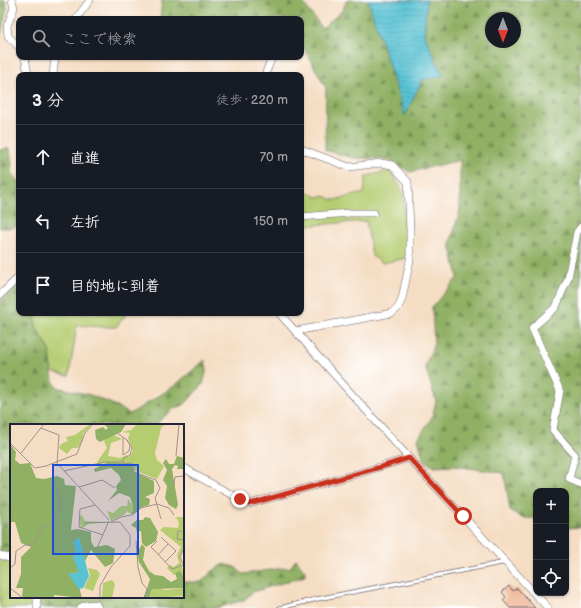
<!DOCTYPE html>
<html lang="ja">
<head>
<meta charset="utf-8">
<style>
  body { margin:0; font-family:"Balsamiq Sans","Klee One",sans-serif; background:#20242c; color:#f1f3f6 }
  .controls { position:absolute; right:12px; bottom:12px; display:grid; overflow:hidden; border-radius:8px; box-shadow:0 1px 3px #0004 }
  .controls button { width:36px; height:36px; display:grid; place-items:center; padding:0; border:0; border-bottom:1px solid #363941; background:#171b24; color:#f1f3f6; font:20px sans-serif }
  .compass { position:absolute; left:485px; top:12px; width:36px; height:36px; border-radius:50%; background:#171b24; box-shadow:0 1px 3px #0004; rotate:180deg }
  .stop { position:absolute; width:12px; height:12px; margin:-9px; border:3px solid #c8321e; border-radius:50%; background:#fff }
  .stop.end { background:#c8321e; border-color:#fff; box-shadow:0 1px 4px #0008 }
  .list { margin:0; padding:0; list-style:none }
  h2 { display:flex; justify-content:space-between; align-items:center; height:52px; margin:0; padding:0 16px; font-size:17px }
  h2 small { font-size:13px; font-weight:400; color:#9ea1a6 }
  .list li { display:grid; grid-template-columns:26px 1fr auto; gap:12px; align-items:center; box-sizing:border-box; height:64px; padding:0 16px; border-top:1px solid #363941 }
  .list b { display:block; font-size:15px; white-space:nowrap }
  .list em { font-size:13px; font-style:normal; color:#9ea1a6 }
  .icon { flex:none; width:22px; height:22px; fill:none; stroke:currentColor; stroke-width:2; stroke-linecap:round; stroke-linejoin:round }
  .map { position:relative; flex:none; width:581px; height:608px; overflow:hidden }
  .search { position:absolute; background:#171b24; box-shadow:0 1px 3px #0004; left:16px; top:16px; width:288px; height:44px; display:flex; align-items:center; gap:10px; box-sizing:border-box; padding:0 14px; border-radius:8px; color:#9ea1a6; font-size:15px }
  .panel { position:absolute; background:#171b24; box-shadow:0 1px 3px #0004; left:16px; top:72px; width:288px; height:244px; border-radius:8px }
  .map>svg:first-child { display:block }
  .green { fill:#b5cc71; stroke:#6c7756 }
  .forest { fill:url(#forest-firs); stroke:#59694f; fill-rule:evenodd }
  .water { fill:url(#water-rules); stroke:#3e7288 }
  .building { fill:#efb293 }
  .lines { fill:none; stroke-linecap:round; stroke-linejoin:round }
  .lane-casing { stroke:#6c636b; stroke-width:5 }
  .street-casing { stroke:#6c636b; stroke-width:8 }
  .lane { stroke:#fff; stroke-width:3.5 }
  .street { stroke:#fff; stroke-width:7 }
  .route { stroke:#c8321e; stroke-width:5 }
  .inset-road { fill:none; stroke:#a1928d; stroke-width:1 }
  .view { fill:#1d4ed8; fill-opacity:0.15; stroke:#1d4ed8; stroke-width:2 }
  .inset-edge { fill:none; stroke:#22223b; stroke-width:2 }
</style>
</head>
<body>
<div class="map">
<svg width="581" height="608" viewBox="0 0 581 608">
  <defs>
    <pattern id="forest-firs" width="22" height="20" patternUnits="userSpaceOnUse"><rect width="22" height="20" fill="#90b063"/><path d="M5 1l3.5 6h-7zM16 11l3.5 6h-7z" fill="#758f53"/></pattern>
    <pattern id="water-rules" width="6" height="5" patternUnits="userSpaceOnUse"><rect width="6" height="5" fill="#59c3d4"/><path d="M0 2.5h6" fill="none" stroke="#4da7b7"/></pattern>
  </defs>
  <rect width="100%" height="100%" fill="#fff"/>
  <filter id="ink" filterUnits="userSpaceOnUse"><feTurbulence type="fractalNoise" baseFrequency=".025" numOctaves="2"/><feDisplacementMap in="SourceGraphic" scale="8" xChannelSelector="R" yChannelSelector="G"/><feConvolveMatrix kernelMatrix="1 2 1 2 8 2 1 2 1" color-interpolation-filters="sRGB"/></filter>
  <filter id="wash" filterUnits="userSpaceOnUse"><feTurbulence type="fractalNoise" baseFrequency=".012" numOctaves="4" result="noise"/><feDisplacementMap in="SourceGraphic" scale="16" xChannelSelector="R" yChannelSelector="G"/><feGaussianBlur stdDeviation="0.9" result="paint"/><feColorMatrix in="noise" values="0 0 0 0 0 0 0 0 0 0 0 0 0 0 0 0 0 1.4 0 .05"/><feComposite in="paint" operator="in"/></filter>
  <g filter="url(#wash)">
    <rect width="100%" height="100%" fill="#f5ddc3"/>
    <path class="green" d="M391,171l12,21 4,66 -24,5 -11,-7 -6,-35 -65,5v-31l10,-2 6,4 7,-1 10,4 30,-7 2,-17z
      M35,313h92l-11,14h-14l-25,-2 -8,51 -17,-4 -2,-21 -14,-24z
      M0,552l11,5v40h27l1,11h-39z"/>
    <path class="forest" d="M0,0h5l2,8 -7,30z
      M162,0h139l21,28 20,-17 5,-11h234v527l-15,1v-37h-30v27h-14l-12,-8 -6,-37 -50,-7 -20,1 -10,-7 -6,-21 14,-22 4,-16 -11,-35 9,-22 -2,-37 26,-30 -8,-33 10,-34v-50l-50,12 -24,-13 -33,-1 -28,-8 1,-62 -25,-45v-24h-141zM491,18h24v24h-24z
      M10,148l3,28 6,5v43l-7,4h-12v-78z
      M19,286v27h16l1,14 13,21 4,33 4,6 33,8 20,8 20,11 43,-27 32,-27 2,9 -4,15 -19,21 -11,4 -18,16h-144v133l-11,-4v-253z
      M296,559l9,12v5l-52,16 -9,8 -28,8h-118l-2,-4 -17,4h-41v-11h145v-18l2,3h16l9,-9 13,-9 12,3 8,7 48,-7z"/>
    <path class="water" d="M368,0h59l-3,34 19,42 -21,4 -17,36z"/>
    <g id="blocks">
      <path class="building" d="M509,586l4,5 4,-3 18,20h-25l-7,-8 3,-3 -4,-5z"/>
    </g>
  </g>
  <g filter="url(#ink)">
    <use href="#blocks" fill-opacity="0" stroke="#6c636b" stroke-width="1"/>
    <g class="lines">
      <g class="lane-casing">
        <path id="lane" d="M280,608l37,-9 189,-37"/>
      </g>
      <g class="street-casing">
        <path id="street" d="M12,0l2,8 -7,18 1,10 11,11
          M76,19l14,-19
          M25,57l3,18
          M53,75l2,-18
          M265,75l7,-18
          M301,217l48,-4h25
          M581,227l-4,5 -9,46 -12,29 -24,21 28,63 -7,39 22,25 -6,24 12,5
          M0,295l19,-18
          M279,313l130,145 139,150
          M296,331l96,-18 6,-5 4,-9 8,-39v-29l-2,-49 -16,-17 -11,-2 -32,4 -48,-18
          M183,467l16,10 50,27 104,-29 56,-17
          M0,555l11,4
          M37,608v-11
          M80,608l5,-3 11,-1 2,4"/>
      </g>
      <use href="#lane" class="lane"/>
      <use href="#street" class="street"/>
    </g>
  </g>
  <g class="lines" filter="url(#ink)">
    <path class="route" d="M240,499l9,5 8,-2 127,-36 25,-8 54,58"/>
  </g>
  <g transform="translate(10 424)">
    <rect width="174" height="174" fill="#f5ddc3"/>
    <path d="M80,0h2l-9,10v6l-5,8h-6l-5,6 -8,-6 2,-4 7,-3 -2,-4 9,-2zM127,0h28l-4,4 -6,25 2,7 7,6 -7,13 -24,-9 -5,-6 -20,-2 -10,3 -1,-3 10,-14 -3,-7 7,-7 11,5 -11,4 -3,13 12,2 7,-3 2,2 4,-6 -5,-13 2,-5 -8,-1 9,-2zM118,75l5,7 -1,9 -5,-4 -3,4 -13,6 -4,-10 6,2 8,-7h6zM72,91l3,6 23,1 -19,2 -8,5 -2,-13zM166,93h8v30l-4,9 4,21 -4,-6 -6,4 -7,-7 3,-3 4,2 5,-4 -2,-8 4,-8 -21,-17 4,-3 14,1 1,-5zM78,144l9,2 3,4 -7,17 -9,-3 6,-13zM102,156l3,4 -3,14h-10l1,-15zM149,164l6,2 19,-2v8l-35,2 3,-9z" fill="#b5cc71"/>
    <path d="M94,0h22l-5,8 -21,10 -4,-3 -1,-9 8,-3 3,3 2,-2zM0,20l6,8 -1,8 5,4 10,-1 6,15 8,1 13,-3 7,3 1,6 11,1 -5,44 7,-1 13,3v9l3,6 13,-2 8,4 -2,14 -8,4 -14,-17 -6,11 -6,5v6l-10,2 10,13 3,11 -28,-3v3h-29l-3,-2 1,-8h-7l5,-14v-17l10,-10 -10,-4 -6,-21h-5zM167,32l7,2v11h-7l1,-3 -3,-1 -3,4 6,36 -2,4 -7,-4 -4,-7 2,-12 -4,-6 4,-10 -4,-7 3,-4 3,5h5zM98,38l25,2v7l21,10v12l-9,4 5,2 -1,6 -7,2 -10,8 1,-9 -3,-9 -11,-4 -11,8 9,-11 -1,-4 5,-6 -2,-5 -8,-7 -16,4 -1,-3zM135,93l5,1 8,14 -2,9 -10,6 -4,-4 -1,-12 -4,1 -1,-4 -5,-3 6,-5h6zM132,120l3,4 -2,12 6,11 6,4 8,1 8,6 6,-3 -2,-6 5,-2 4,6v11l-32,1 -3,9h-5l6,-19 -11,-17 -2,-9z" fill="#90b063"/>
    <path d="M69,113l10,39 -6,12 -4,1 -11,-15 11,-2 -6,-14 3,-9 -3,-6z" fill="#59c3d4"/>
    <path class="inset-road" d="M31,4l18,7 -2,28 52,57M107,9l10,7 3,5 -1,6 -6,4v-17M117,16l5,8 -2,7 -7,4 1,5 8,-1 2,9 22,8 4,8 -5,10 6,21M0,19l25,25 11,-2 31,-12 8,-21 8,-9M11,29l23,-29M166,32l3,-32M54,47l41,-9h18M164,61l1,-8 9,-1M69,63l23,-7 13,8M85,81l-15,4 -1,18 24,8M101,98l10,-5 11,-2 9,-7 16,-4 12,4 5,7M74,99l36,-1 10,13v11l-19,21 -11,19v12M172,107h-4l-1,8 7,1M151,113l15,14 -11,11M126,117l2,26 4,16 5,6 -3,9M147,117l-6,6 21,22 11,-4M87,124l12,-27M174,124l-4,9 4,9M148,131l10,-11M0,144l5,-4 1,-13 9,-6h7l10,-16 12,-9 7,-14 -6,-22 -5,-3M0,164l13,10"/>
    <path class="view" d="M43,41h85v89h-85z"/>
    <rect width="174" height="174" class="inset-edge"/>
  </g>
</svg>
<div class="controls">
<button>+</button>
<button>−</button>
<button><svg class="icon" aria-label="locate" viewBox="0 0 24 24"><circle cx="12" cy="12" r="6"/><path d="M12 2v4M12 18v4M2 12h4M18 12h4"/></svg></button>
</div>
<svg class="compass" viewBox="-18 -18 36 36"><path d="M0-13l5 13h-10z" fill="#e53935"/><path d="M0 13l5-13h-10z" fill="#9ea1a6"/></svg>
<div class="stop" style="left:463px;top:516px"></div>
<div class="stop end" style="left:240px;top:499px"></div>
<div class="search"><svg class="icon" aria-label="search" viewBox="0 0 24 24"><circle cx="10" cy="10" r="6"/><path d="M15 15l6 6"/></svg>ここで検索</div>
<section class="panel">
<h2>3 分<small>徒歩 · 220 m</small></h2>
<ul class="list">
<li><svg class="icon" aria-label="ahead" viewBox="0 0 24 24"><path d="M12 20V5M6 11l6-6 6 6"/></svg><div><b>直進</b></div><em>70 m</em></li>
<li><svg class="icon" aria-label="left" viewBox="0 0 24 24"><path d="M17 20v-9H6M10 6l-5 5 5 5"/></svg><div><b>左折</b></div><em>150 m</em></li>
<li><svg class="icon" aria-label="arrive" viewBox="0 0 24 24"><path d="M6 21V4h12l-3 4 3 4H6"/></svg><div><b>目的地に到着</b></div></li>
</ul>
</section>
</div>
</body>
</html>
